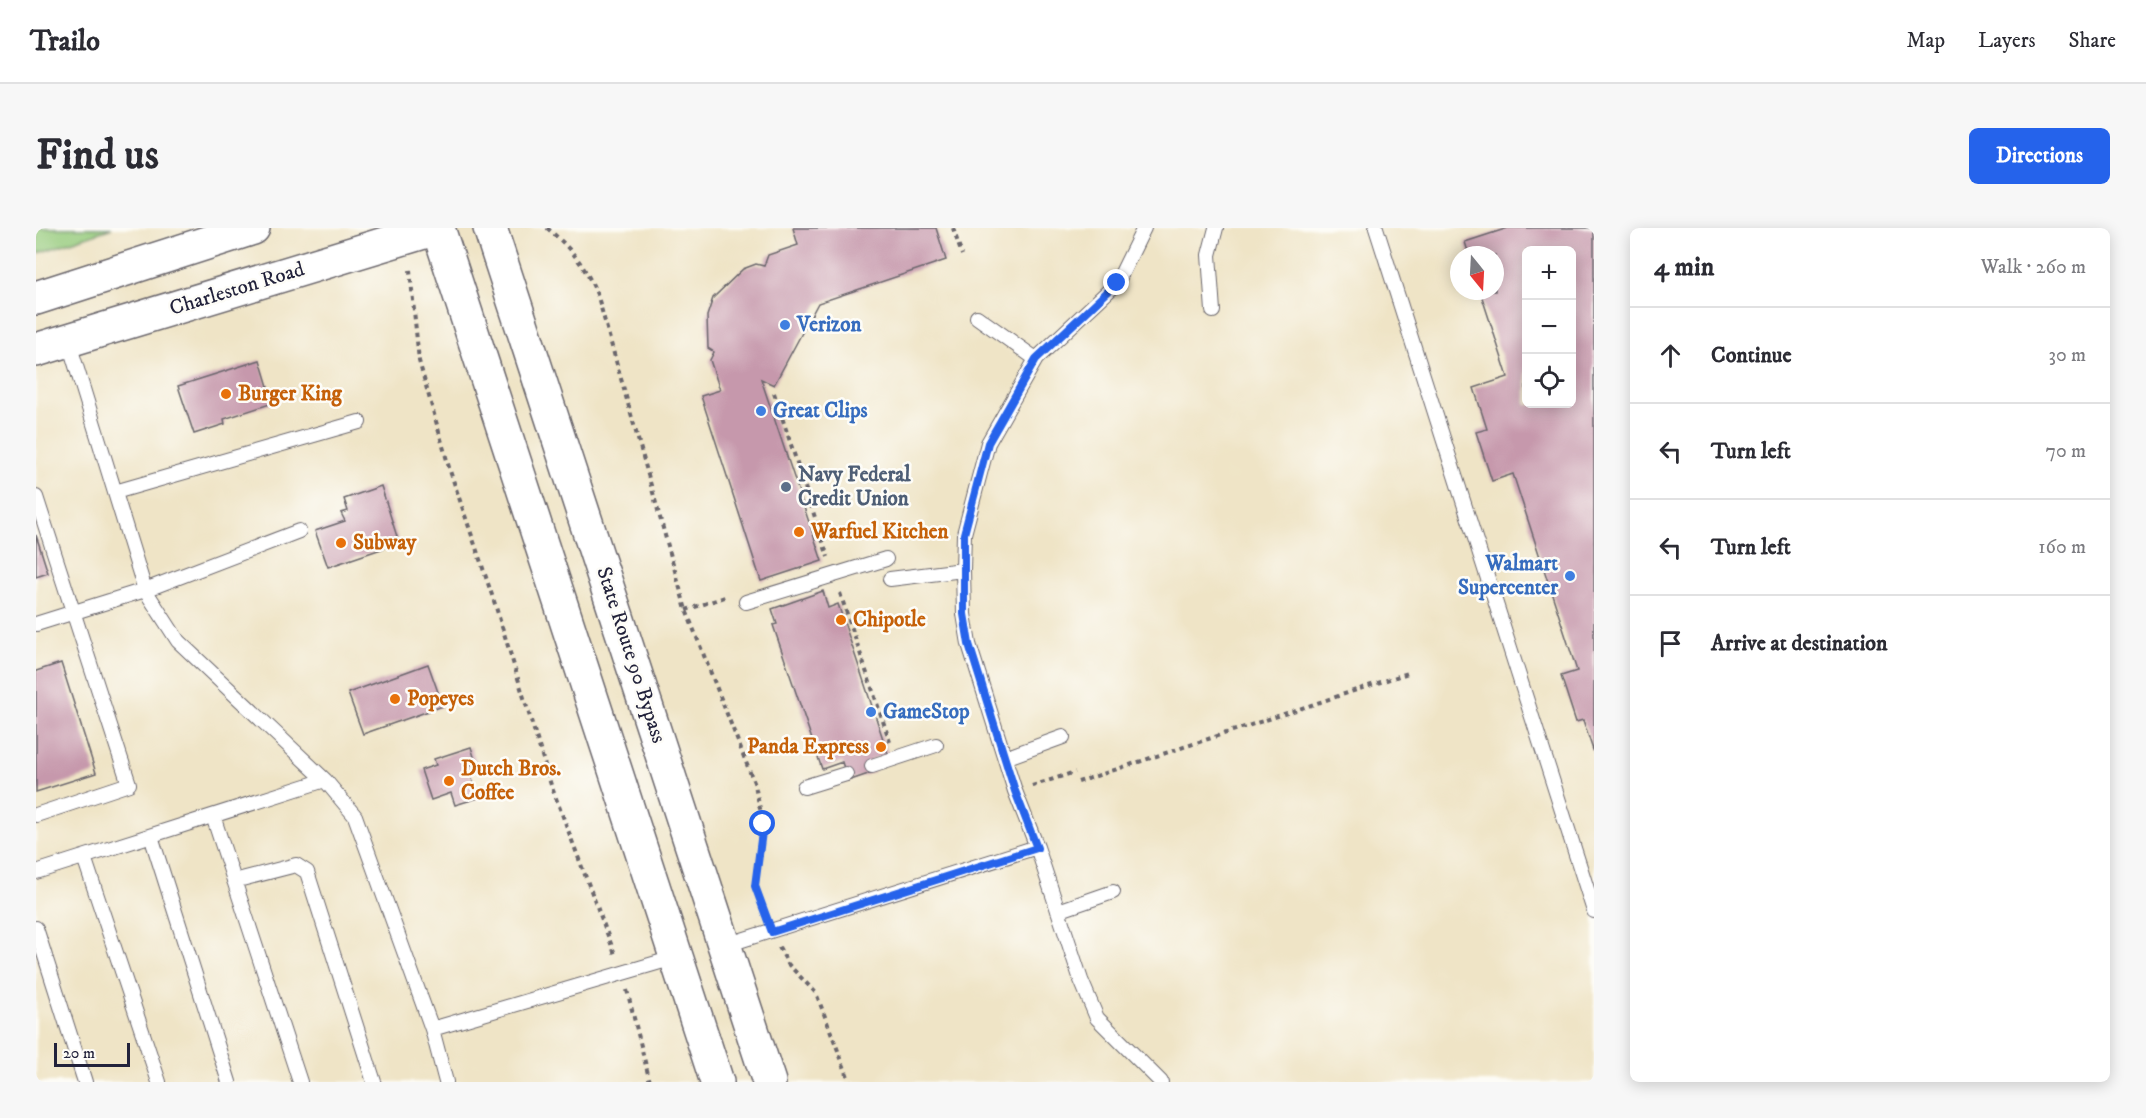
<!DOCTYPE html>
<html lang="en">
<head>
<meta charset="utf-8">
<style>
  body { margin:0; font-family:"IM FELL DW Pica",serif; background:#f7f7f7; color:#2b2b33 }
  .controls { position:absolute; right:18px; top:18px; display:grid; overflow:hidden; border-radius:9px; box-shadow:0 3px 15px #0003 }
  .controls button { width:54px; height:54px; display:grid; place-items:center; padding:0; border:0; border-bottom:2px solid #e1e1e2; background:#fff; color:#2b2b33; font:30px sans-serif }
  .compass { position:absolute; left:1414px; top:18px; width:54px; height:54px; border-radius:50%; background:#fff; box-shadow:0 3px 15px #0003; rotate:162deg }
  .scale { position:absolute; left:18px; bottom:15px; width:76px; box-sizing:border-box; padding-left:6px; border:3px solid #22223b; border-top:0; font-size:16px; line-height:21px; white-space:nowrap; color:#22223b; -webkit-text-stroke:4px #fdfcf7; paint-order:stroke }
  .stop { position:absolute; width:18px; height:18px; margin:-14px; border:4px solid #2563eb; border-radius:50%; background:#fff }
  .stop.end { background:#2563eb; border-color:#fff; box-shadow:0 2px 6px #0008 }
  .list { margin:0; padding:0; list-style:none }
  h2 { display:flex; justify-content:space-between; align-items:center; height:78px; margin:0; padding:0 24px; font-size:26px }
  h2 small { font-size:20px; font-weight:400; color:#7c7c81 }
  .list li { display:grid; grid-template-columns:39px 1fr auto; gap:18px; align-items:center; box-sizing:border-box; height:96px; padding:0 24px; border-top:2px solid #e1e1e2 }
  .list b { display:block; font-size:22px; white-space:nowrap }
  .list em { font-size:20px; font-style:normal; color:#7c7c81 }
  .icon { flex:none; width:33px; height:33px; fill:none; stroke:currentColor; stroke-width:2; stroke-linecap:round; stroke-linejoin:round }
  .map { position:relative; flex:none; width:1558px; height:854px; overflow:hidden; border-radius:9px }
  header { display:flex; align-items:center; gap:36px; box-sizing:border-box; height:84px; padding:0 30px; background:#fff; border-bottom:2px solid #e1e1e2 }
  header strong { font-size:28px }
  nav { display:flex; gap:33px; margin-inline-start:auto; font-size:21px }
  .intro { display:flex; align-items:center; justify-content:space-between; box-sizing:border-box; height:144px; padding:0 36px }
  h1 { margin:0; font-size:42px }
  .button { padding:15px 27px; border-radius:9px; background:#2563eb; color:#fff; font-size:21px; font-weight:700 }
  main { display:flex; gap:36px; padding:0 36px }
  aside { flex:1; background:#fff; border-radius:9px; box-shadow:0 3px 15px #0003 }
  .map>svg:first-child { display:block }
  .grass { fill:#96cb7d; stroke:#5c765c; stroke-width:1.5 }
  .building { fill:#c698ac; fill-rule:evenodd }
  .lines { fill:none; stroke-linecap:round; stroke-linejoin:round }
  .service-casing { stroke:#6a666c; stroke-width:16 }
  .secondary-casing { stroke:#6a666c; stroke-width:36 }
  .trunk-casing { stroke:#6a666c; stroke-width:36 }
  .path { stroke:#6a666c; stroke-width:4; stroke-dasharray:4.5 4.5; stroke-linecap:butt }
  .service { stroke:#fff; stroke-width:14 }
  .secondary { stroke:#fff; stroke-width:33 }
  .trunk { stroke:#fff; stroke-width:33 }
  .route { stroke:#2563eb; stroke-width:8 }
  .shop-dot { fill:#3f7fe0; stroke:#fdfcf7; stroke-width:2 }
  .food-dot { fill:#e8710a; stroke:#fdfcf7; stroke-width:2 }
  .service-dot { fill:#5c6f8a; stroke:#fdfcf7; stroke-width:2 }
  .labels { text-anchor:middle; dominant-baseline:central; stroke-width:5; stroke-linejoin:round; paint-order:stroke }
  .street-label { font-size:21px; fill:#22223b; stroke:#fdfcf7 }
  .shop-label { font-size:21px; font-weight:bold; fill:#366cbe; stroke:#fdfcf7; text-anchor:start }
  .food-label { font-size:21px; font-weight:bold; fill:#c56008; stroke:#fdfcf7; text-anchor:start }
  .service-label { font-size:21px; font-weight:bold; fill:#4e5e75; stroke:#fdfcf7; text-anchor:start }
</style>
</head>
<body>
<header>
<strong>Trailo</strong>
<nav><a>Map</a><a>Layers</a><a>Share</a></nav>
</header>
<div class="intro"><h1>Find us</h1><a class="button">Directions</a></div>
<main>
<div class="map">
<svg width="1558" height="854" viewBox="0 0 1558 854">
  <rect width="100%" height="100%" fill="#fdfcf7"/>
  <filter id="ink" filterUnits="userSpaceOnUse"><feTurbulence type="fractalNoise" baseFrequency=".0167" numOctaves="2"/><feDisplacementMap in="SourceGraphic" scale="12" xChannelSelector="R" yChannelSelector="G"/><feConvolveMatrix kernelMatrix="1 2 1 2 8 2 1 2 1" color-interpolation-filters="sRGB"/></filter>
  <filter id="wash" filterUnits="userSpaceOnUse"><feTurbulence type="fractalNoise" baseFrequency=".008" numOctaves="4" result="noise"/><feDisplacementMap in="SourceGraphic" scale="24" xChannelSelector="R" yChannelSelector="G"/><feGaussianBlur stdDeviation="1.35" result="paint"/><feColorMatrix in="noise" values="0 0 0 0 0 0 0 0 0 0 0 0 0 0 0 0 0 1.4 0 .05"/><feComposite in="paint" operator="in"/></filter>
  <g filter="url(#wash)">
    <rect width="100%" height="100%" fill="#efe4c6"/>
    <path class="grass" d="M0,0h76l-76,26z"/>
    <g id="blocks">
      <path class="building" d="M757,0h143l10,32 -128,43 -44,82 -13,-6 61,182 -61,20 -60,-185 19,-6 -10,-30 4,-8 -6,-4 -1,-32 6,-18 30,-29 13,-5 8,2 4,-11 30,-10z
        M1472,0h86v525l-11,-33 -7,2 -15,-46 16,-5 -64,-197 -21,7 -16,-49 11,-3 -13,-41 34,-11 -28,-86h15v-36h-26l-4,-13zM1490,22h46v154h-46z
        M224,132l13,43 -49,16 1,5 -31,10 -16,-48z
        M345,258l18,57 -71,24 -13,-36 30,-10 -4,-8 7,-2 -4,-12z
        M0,307l12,38 -12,4z
        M787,363l5,17 10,-4 50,150 -18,6 4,12 -26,9 -6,-19 -20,7 -49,-144 4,-1 -5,-15z
        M25,435l35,110 -60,19v-121z
        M392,436l15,42 -80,28 -15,-41z
        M435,519l5,16 -8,3 10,32 -23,7 -4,-12 -20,7 -10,-30 15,-5 -2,-6z"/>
    </g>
  </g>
  <g filter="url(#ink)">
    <use href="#blocks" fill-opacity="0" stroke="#6a666c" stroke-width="1.5"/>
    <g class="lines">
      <g class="service-casing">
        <path id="service" d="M1108,0l-27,55 -81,76 -48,84 -24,91 -1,36 1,44 5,30 46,147 22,56 44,133 16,38 64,64
          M1340,0l218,683
          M1177,83l-4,-56 7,-27
          M941,89l59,42
          M32,112l77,250 33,51 147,139 30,36 77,213 14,53
          M79,264l244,-70
          M0,269l93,287 -93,31
          M854,351l73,-9
          M710,374l140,-43
          M0,396l109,-34 154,-59
          M969,530l58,-21
          M836,538l64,-21
          M768,559l42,-13
          M177,588l87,266
          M115,608l78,246
          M48,629l75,225
          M0,644l289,-92
          M198,653l62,-16 11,7 67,210
          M1022,683l55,-19
          M0,700l49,154
          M690,717l311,-98
          M396,801l245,-72"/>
      </g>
      <g class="secondary-casing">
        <path id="secondary" d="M0,70l217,-70
          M0,122l401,-122"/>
      </g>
      <g class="trunk-casing">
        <path id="trunk" d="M402,0l279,854
          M454,0l279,854"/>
      </g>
      <path class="path" d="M511,0c25,21 39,39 51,69l88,313 69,175 8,38 -8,63 10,26
        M917,0l9,27
        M374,42l9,91 31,110 44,130 57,184 65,172
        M738,165l54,164
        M804,365l50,149
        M650,382l42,-14
        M1042,554l333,-110
        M996,558l43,-14
        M743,719l9,17 28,29 34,89
        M591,762l23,92"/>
      <use href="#service" class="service"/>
      <use href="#secondary" class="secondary"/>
      <use href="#trunk" class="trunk"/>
    </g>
  </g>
  <g class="lines" filter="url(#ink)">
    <path class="route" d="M727,596l-8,62 17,46 265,-84 -22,-57 -46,-147 -5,-30v-80l24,-91 48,-84 81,-76"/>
  </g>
  <g class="shop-dot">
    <circle cx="749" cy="97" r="6"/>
    <circle cx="725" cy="183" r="6"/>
    <circle cx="1534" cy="348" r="6"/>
    <circle cx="835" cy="484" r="6"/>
  </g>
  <g class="food-dot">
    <circle cx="190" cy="166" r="6"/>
    <circle cx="763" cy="304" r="6"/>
    <circle cx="305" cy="315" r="6"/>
    <circle cx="805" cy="392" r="6"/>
    <circle cx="359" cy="471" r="6"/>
    <circle cx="845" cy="519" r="6"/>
    <circle cx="413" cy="553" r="6"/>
  </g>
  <circle class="service-dot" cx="750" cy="259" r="6"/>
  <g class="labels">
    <g class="street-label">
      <text transform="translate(201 61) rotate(-17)">Charleston Road</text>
      <text transform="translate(595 427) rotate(72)">State Route 90 Bypass</text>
    </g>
    <g class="shop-label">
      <text x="761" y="97">Verizon</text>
      <text x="737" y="183">Great Clips</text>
      <text x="1522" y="336" text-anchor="end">Walmart<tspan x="1522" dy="24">Supercenter</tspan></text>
      <text x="847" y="484">GameStop</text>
    </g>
    <g class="food-label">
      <text x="202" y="166">Burger King</text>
      <text x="775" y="304">Warfuel Kitchen</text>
      <text x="317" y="315">Subway</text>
      <text x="817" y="392">Chipotle</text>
      <text x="371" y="471">Popeyes</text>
      <text x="833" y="519" text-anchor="end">Panda Express</text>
      <text x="425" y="541">Dutch Bros.<tspan x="425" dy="24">Coffee</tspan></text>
    </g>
    <g class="service-label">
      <text x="762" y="247">Navy Federal<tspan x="762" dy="24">Credit Union</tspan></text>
    </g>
  </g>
</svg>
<div class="controls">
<button>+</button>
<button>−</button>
<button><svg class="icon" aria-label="locate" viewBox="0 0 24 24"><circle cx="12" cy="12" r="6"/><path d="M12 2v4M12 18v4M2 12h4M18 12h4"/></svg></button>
</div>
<svg class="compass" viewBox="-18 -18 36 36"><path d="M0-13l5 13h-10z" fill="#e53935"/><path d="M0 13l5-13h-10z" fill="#7c7c81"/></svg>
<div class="scale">20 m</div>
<div class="stop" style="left:727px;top:596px"></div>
<div class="stop end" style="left:1081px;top:55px"></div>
</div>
<aside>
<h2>4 min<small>Walk · 260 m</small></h2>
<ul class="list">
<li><svg class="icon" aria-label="ahead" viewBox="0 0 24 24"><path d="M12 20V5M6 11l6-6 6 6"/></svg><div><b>Continue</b></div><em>30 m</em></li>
<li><svg class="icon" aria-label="left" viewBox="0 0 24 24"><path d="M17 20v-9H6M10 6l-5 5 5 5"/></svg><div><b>Turn left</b></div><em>70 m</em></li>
<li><svg class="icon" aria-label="left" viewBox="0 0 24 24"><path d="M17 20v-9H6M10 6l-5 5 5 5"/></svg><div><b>Turn left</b></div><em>160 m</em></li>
<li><svg class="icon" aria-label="arrive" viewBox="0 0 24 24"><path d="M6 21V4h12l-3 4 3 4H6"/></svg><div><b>Arrive at destination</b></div></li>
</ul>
</aside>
</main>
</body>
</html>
